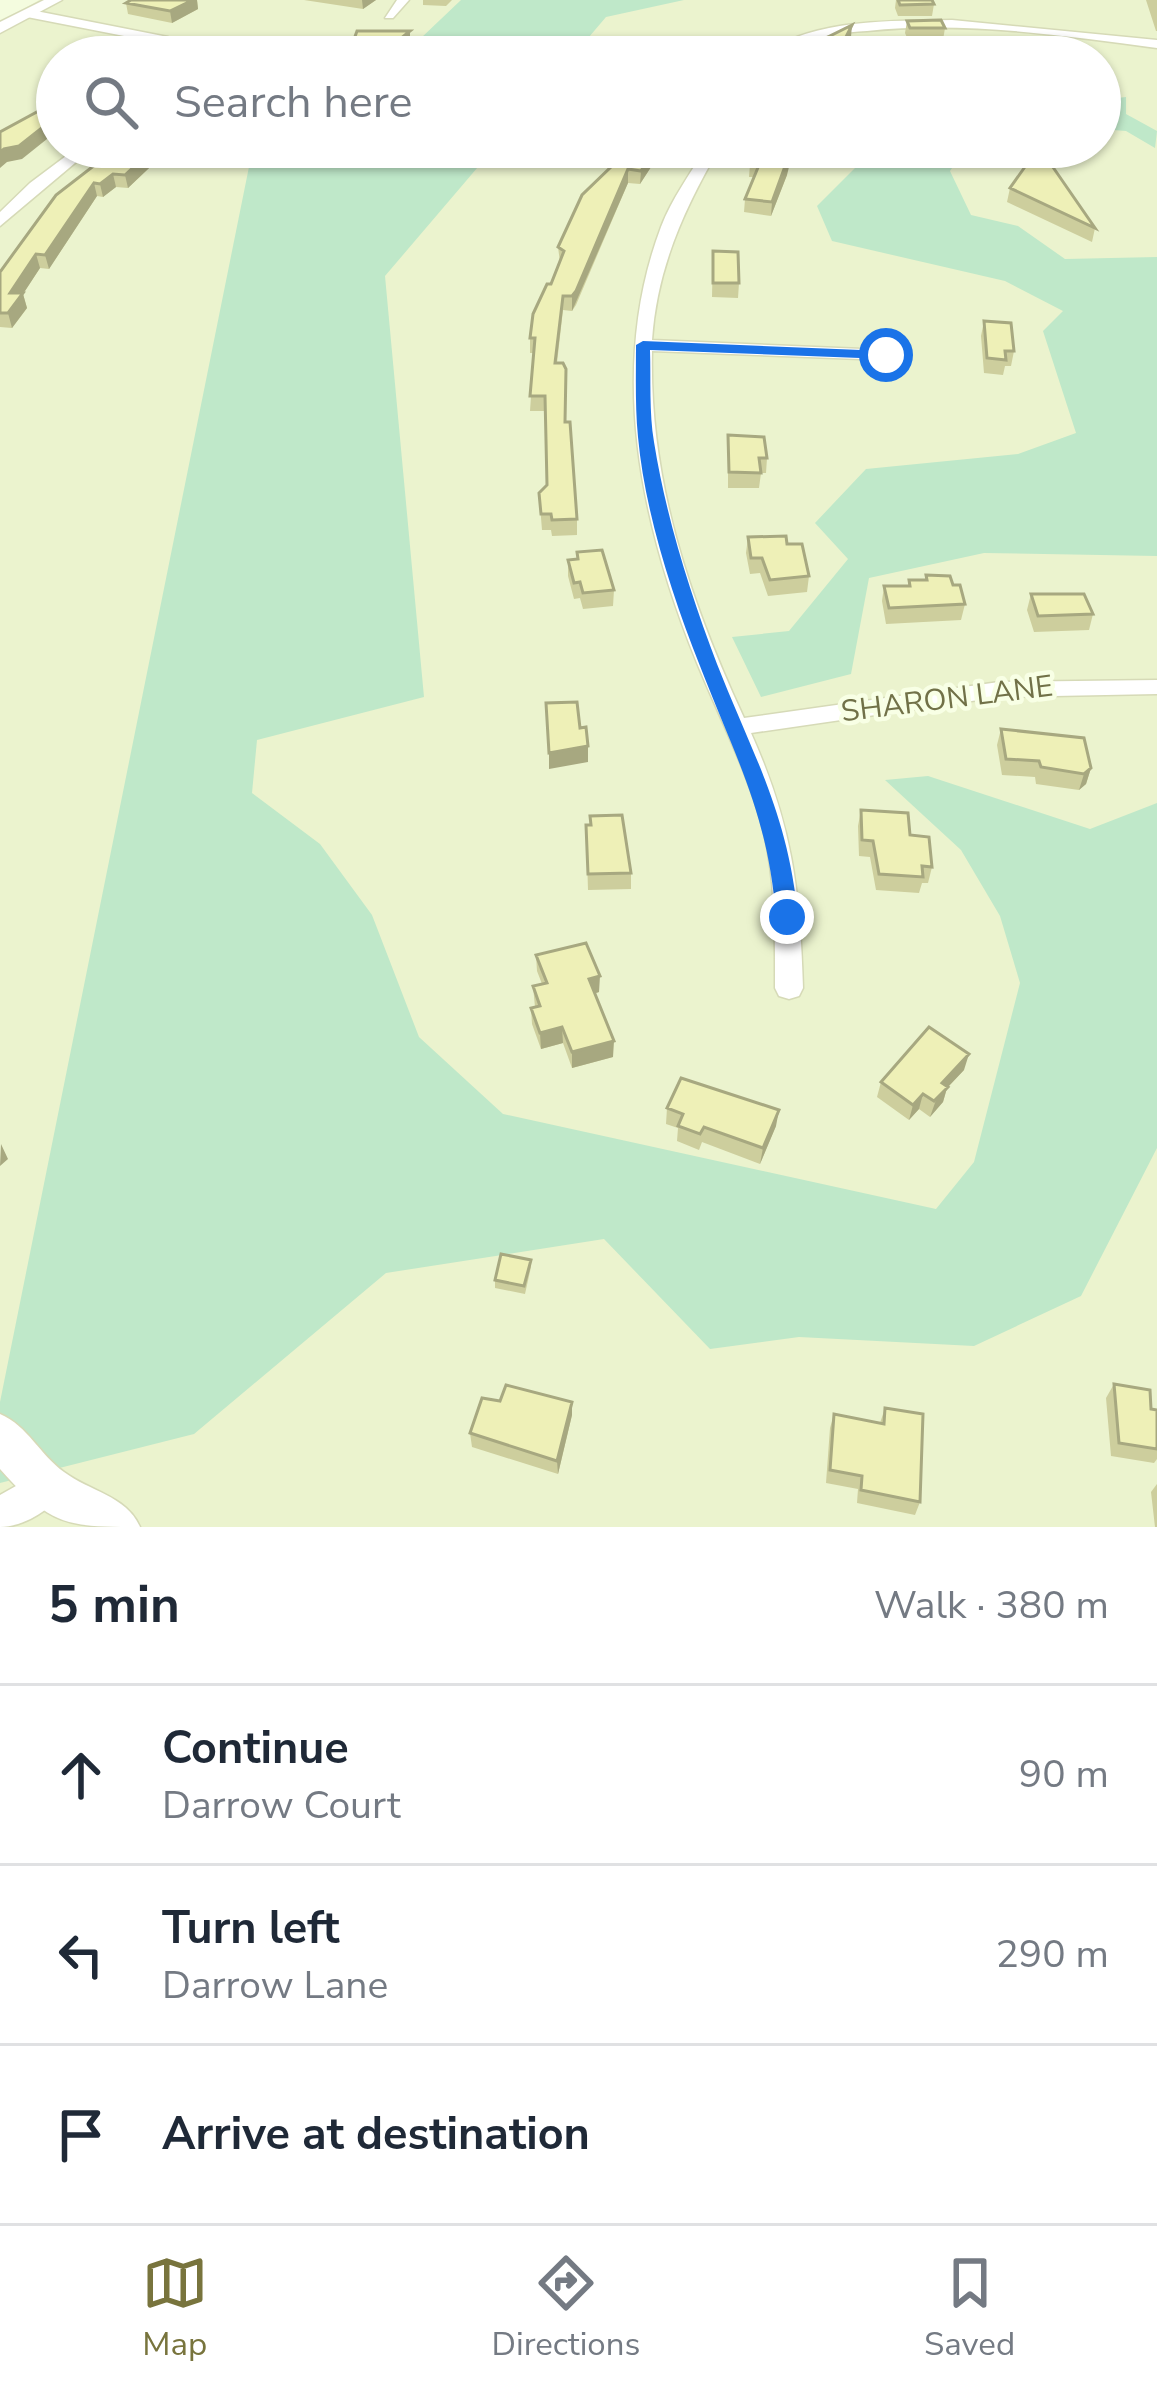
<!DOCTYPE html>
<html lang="en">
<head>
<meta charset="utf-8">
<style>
  body { margin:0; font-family:"Nunito Sans",sans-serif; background:#f2f2f3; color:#1f2937 }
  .stop { position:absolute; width:36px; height:36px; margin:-27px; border:9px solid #1a73e8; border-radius:50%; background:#fff }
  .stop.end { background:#1a73e8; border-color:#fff; box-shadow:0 3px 12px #0008 }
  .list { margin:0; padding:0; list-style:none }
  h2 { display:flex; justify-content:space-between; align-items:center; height:156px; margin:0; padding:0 48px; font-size:51px }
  h2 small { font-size:39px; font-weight:400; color:#747a83 }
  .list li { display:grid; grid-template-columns:78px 1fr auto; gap:36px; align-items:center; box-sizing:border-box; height:180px; padding:0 48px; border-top:3px solid #e0e1e3 }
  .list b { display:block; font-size:45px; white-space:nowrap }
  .list p { margin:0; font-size:39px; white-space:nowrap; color:#747a83 }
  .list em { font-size:39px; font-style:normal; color:#747a83 }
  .icon { flex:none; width:66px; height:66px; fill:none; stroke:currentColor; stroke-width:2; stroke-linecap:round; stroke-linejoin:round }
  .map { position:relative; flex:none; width:1157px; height:1527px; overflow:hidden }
  .search { position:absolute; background:#fff; box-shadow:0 3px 9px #0004; left:36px; right:36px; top:36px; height:132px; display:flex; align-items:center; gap:30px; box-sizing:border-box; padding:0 42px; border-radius:66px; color:#747a83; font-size:45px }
  .sheet { height:696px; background:#fff }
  nav { display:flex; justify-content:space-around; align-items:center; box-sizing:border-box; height:168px; border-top:3px solid #e0e1e3; background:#fff; font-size:33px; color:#747a83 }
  nav a { display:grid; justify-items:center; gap:6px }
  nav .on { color:#78743d }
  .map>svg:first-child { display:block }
  .residential { fill:#ebf3ce; fill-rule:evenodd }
  .green { fill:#bfe8c9 }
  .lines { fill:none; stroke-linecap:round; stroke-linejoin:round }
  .minor-casing { stroke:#d6dab7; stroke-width:3 }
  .tertiary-casing { stroke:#d6dab7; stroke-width:3 }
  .minor { fill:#fff; fill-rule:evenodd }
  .tertiary { fill:#fff; fill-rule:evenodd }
  .wall { fill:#cdce9d }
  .shaded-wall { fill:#a7a880 }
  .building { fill:#eef0b7; stroke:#a7a880; stroke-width:3 }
  .route { fill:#1a73e8 }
  .labels { text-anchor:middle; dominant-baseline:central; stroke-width:9; stroke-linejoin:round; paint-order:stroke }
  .street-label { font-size:30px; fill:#717148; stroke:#f8ffe5 }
</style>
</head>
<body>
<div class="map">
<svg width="1157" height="1527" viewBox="0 0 1157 1527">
  <rect width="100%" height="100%" fill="#f4fcdf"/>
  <path class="residential" d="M39,0h1118v1527h-1157v-1504zM57,57h1043v90h-1043z"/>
  <path class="green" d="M461,0h223l-78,17 -34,40h-171z
    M1126,97v17l31,17 -2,17 -29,-17 -26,-2v-29z
    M253,147h242l-110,129 39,421 -167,43 -5,53 68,51 52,71 47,122 84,77 433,95 38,-47 46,-179 -20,-67 -39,-66 -76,-70 43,-4 162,53 67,-26v345l-76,148 -107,50 -175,-9 -89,12 -106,-110 -218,34 -192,161 -194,49v-81z
    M876,147h90l-16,24 21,44 47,11 47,33 92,-2v299l-173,-3 -115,25 -18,96 -90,23 -29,-60 57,-6 59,-72 -33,-36 51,-54 152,-15 58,-21 -33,-102 20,-20 -58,-30 -173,-40 -15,-35z"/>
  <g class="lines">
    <g class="minor-casing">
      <path id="minor" d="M397,0h12l-16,18h-8z
        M31,10l137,27 34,20h-15l-27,-14 -133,-26z
        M952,20l205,20v8c-96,-13 -193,-27 -290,-17 -21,1 -45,4 -65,12 -16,6 -25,14 -43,14 53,-39 130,-36 193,-37z
        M78,147h16l-94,79v-14l30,-29z
        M706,147h14c-36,62 -63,121 -68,193l234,10 9,5 -9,5 -234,-9c-3,130 38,250 92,367l255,-36 158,-2v14l-158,3 -248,36c41,92 49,155 52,255l-4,8 -10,3 -10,-3 -4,-8c0,-52 1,-104 -11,-155 -15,-59 -44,-114 -67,-170 -56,-138 -90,-293 -36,-436 11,-29 30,-54 45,-80z
        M46,1469l13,5 5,13c-9,22 -41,40 -64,40v-32z"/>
    </g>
    <g class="tertiary-casing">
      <path id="tertiary" d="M44,0h18l-62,33v-11z
        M0,1414c28,12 40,41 64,58 25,19 63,24 76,55 -74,0 -89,-1 -140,-58z"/>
    </g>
    <use href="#minor" class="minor"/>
    <use href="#tertiary" class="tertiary"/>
  </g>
  <path class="wall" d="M131,0h66l1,9 -26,14 -44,-9 -2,-11z
    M304,0h72l-13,9z
    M423,0h29l-6,6 -23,-1z
    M896,0h36l2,4 -2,12h-34l-3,-8z
    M1146,0h11v31h-1z
    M907,21l38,7 -2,12h-35l-3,-7z
    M118,147h49v4l-39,37 -12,-1 -13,10 -6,-1 -48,73 -9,-1 -17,26 4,14 -15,20 -12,-1v-55z
    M664,147l-24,37 -12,-1 -52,122 -4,6 -9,-1 -6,53 20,156v16l-25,1 -1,-6h-9l-3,-37 8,-8 -2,-74h-15l4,-58h-4v-15l30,-76 -2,-15 24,-52z
    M759,147l28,28 -16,41 -27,-4 1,-13 9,-22h-5l1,-13z
    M1010,188l85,40 -3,14 -85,-40z
    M713,251l26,32 -1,15 -26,-1z
    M984,321l30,30 -3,15h-6l-2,9 -19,-2 -3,-37z
    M728,435l39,23 -1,15h-5l-2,15h-31z
    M748,537l39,7 22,32 -2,16 -39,4 -8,-23 -10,1 -4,-21z
    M577,552l37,38 -1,16 -30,3 -3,-11 -6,1 -6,-23v-16l9,-1z
    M926,575l27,10 12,19 -4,16 -75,4 -4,-23 2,-15h24l1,-6h16z
    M1031,594l62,20 -4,16 -55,2 -7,-22z
    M1001,729l90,39 -5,16 -7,6 -43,-6 -1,-7 -33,-2 -5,-30z
    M861,810l49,25 22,32 -4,16h-6l-3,10 -43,-3 -6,-33 -11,-1 -1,-30z
    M586,825l45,48v16l-43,1z
    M536,955l63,37 -5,2 19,63 -41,11 -9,-25 -22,6 -9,-25 -1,-16 4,-1 -2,-21 9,-2 -5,-13z
    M964,1070l-17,18 -4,14 -13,15 -11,-8 -10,11 -32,-23 4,-15z
    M667,1108l109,18 -16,38 -58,-22 -3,8 -22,-9 1,-13 -12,-4z
    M531,1260v7l-6,27 -30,-6v-8z
    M1114,1384l37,25 6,1v49l-3,4 -43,-7 -5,-58z
    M885,1408l35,94 -5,13 -58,-12 1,-14 -32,-6 4,-55 4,-14 46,9z
    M572,1415l-14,59 -86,-27 -2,-14z
    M1157,1484v43h-2l-4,-35z"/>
  <path class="shaded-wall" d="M193,0h4l1,9 -26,14 -2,-12z
    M362,0h14l-13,9z
    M852,25l-1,12 -10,20h-5z
    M410,31v12l-16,14h-16z
    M722,41l-1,12 -3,4h-6z
    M57,116v15l-35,28 -15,3 -7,6v-16z
    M155,147h12v4l-39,37 -3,-13z
    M656,147h8l-24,37 1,-13z
    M792,147h2l-7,28 -16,41 1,-14z
    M628,169v14l-56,128v-15z
    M113,174l3,13 -13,10 -3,-13z
    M94,183l3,13 -48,73 -4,-14z
    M36,254l4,14 -17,26 4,14 -15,20 -4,-15 2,-20z
    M588,746v16l-39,7v-16z
    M1091,768l-5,16 -7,6 5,-16z
    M600,976l-1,16 -10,3v-16z
    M562,1027l1,16 -22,6 -1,-16z
    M614,1041l-1,16 -41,11v-16z
    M969,1054l-5,16 -17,18 -4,14 -13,15 12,-34z
    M923,1094l-4,15 -10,11 4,-15z
    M779,1110l-3,16 -16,38 3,-16z
    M1,1144l7,15 -8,7z
    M572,1402v13l-14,59 -1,-13z"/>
  <path class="building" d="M131,0h62l-23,11 -44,-8z
    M898,0h34l2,4 -34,1z
    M941,20l4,8h-35l-3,-7z
    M852,25l-16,32h-32l6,-11z
    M357,31h53l-32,26 -30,-1z
    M695,39l27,2 -10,16h-29z
    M57,101v15l-38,30 -15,3 -4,3v-20z
    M118,147h37l-30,28 -12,-1 -13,10 -6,-1 -49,72 -9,-1 -26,39h13l-15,20h-8v-41l56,-77z
    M625,147h31l-15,24 -13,-2 -52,122 -4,5h-9l-8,67h8l3,6 -1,53h5l7,97 -25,1 -1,-6h-10l-2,-21 8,-8 -2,-89h-15l5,-58h-5l3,-24 14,-30h4l13,-33 -6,-4 24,-52 33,-32z
    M759,147h33l-20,55 -27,-3 14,-34 -9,-1z
    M1039,147l56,81 -85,-40z
    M713,251l25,1 1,31h-26z
    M984,321l27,2 3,28h-9l1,9 -19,-2z
    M728,435l36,2 3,21h-8l2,15 -32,-1z
    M786,536l1,8h15l7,32 -39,4 -8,-22h-11l-3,-21z
    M602,550l12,40 -31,3 -3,-11 -6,1 -6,-23 10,-1 -1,-7z
    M926,575l24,1 3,9h7l5,19 -76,4 -5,-22h26l-1,-6h18z
    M1031,594h53l9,20 -55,2z
    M577,702l3,26 6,-1 2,19 -39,7 -3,-50z
    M1001,729l83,9 7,30 -7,6 -43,-7 -2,-6 -33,-2z
    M861,810l47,3 2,22 19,2 3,30 -10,-1 1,11 -44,-3 -6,-33 -11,-1z
    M622,815l9,58 -43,1 -2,-49h5l-1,-9z
    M586,943l14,33 -11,3 25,62 -42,11 -10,-25 -22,6 -9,-25 9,-2 -7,-20 14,-3 -11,-28z
    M929,1027l40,27 -27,29 6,4 -14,14 -11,-7 -10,11 -32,-23z
    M681,1078l98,32 -16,38 -59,-21 -4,7 -22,-8 5,-12 -16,-6z
    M501,1254l30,6 -7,26 -29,-6z
    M1114,1384l36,6 1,19 6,1v39l-38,-6z
    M506,1385l66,17 -15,59 -87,-28 12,-35 18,3z
    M885,1408l38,6 -3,88 -59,-12 1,-14 -32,-6 4,-56 50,10z"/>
  <path class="route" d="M643,341l243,10 8,4 -8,4 -236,-9c1,30 -1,62 4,92 12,75 36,151 63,222 37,94 71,149 81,253l-11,9 -11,-9c-8,-103 -40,-158 -76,-251 -28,-71 -55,-153 -62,-229 -3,-30 -2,-62 -2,-92z"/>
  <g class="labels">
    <g class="street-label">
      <text transform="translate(947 699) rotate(-7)">SHARON LANE</text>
    </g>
  </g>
</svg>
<div class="stop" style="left:886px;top:355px"></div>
<div class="stop end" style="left:787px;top:917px"></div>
<div class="search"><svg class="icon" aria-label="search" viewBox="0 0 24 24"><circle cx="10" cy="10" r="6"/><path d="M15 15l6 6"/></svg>Search here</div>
</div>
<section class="sheet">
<h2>5 min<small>Walk · 380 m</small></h2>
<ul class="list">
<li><svg class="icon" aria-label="ahead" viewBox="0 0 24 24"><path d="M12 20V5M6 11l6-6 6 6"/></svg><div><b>Continue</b><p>Darrow Court</p></div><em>90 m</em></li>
<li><svg class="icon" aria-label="left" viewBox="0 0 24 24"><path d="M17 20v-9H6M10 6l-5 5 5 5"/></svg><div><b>Turn left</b><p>Darrow Lane</p></div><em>290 m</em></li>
<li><svg class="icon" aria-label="arrive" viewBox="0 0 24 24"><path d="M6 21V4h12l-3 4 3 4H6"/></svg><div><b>Arrive at destination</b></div></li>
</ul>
</section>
<nav>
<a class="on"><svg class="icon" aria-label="map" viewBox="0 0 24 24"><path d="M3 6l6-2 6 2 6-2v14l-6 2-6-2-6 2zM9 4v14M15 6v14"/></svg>Map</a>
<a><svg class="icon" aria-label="directions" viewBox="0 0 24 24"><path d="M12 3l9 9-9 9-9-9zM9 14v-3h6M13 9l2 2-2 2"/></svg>Directions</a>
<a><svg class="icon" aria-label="saved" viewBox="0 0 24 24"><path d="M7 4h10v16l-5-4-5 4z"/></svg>Saved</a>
</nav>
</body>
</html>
